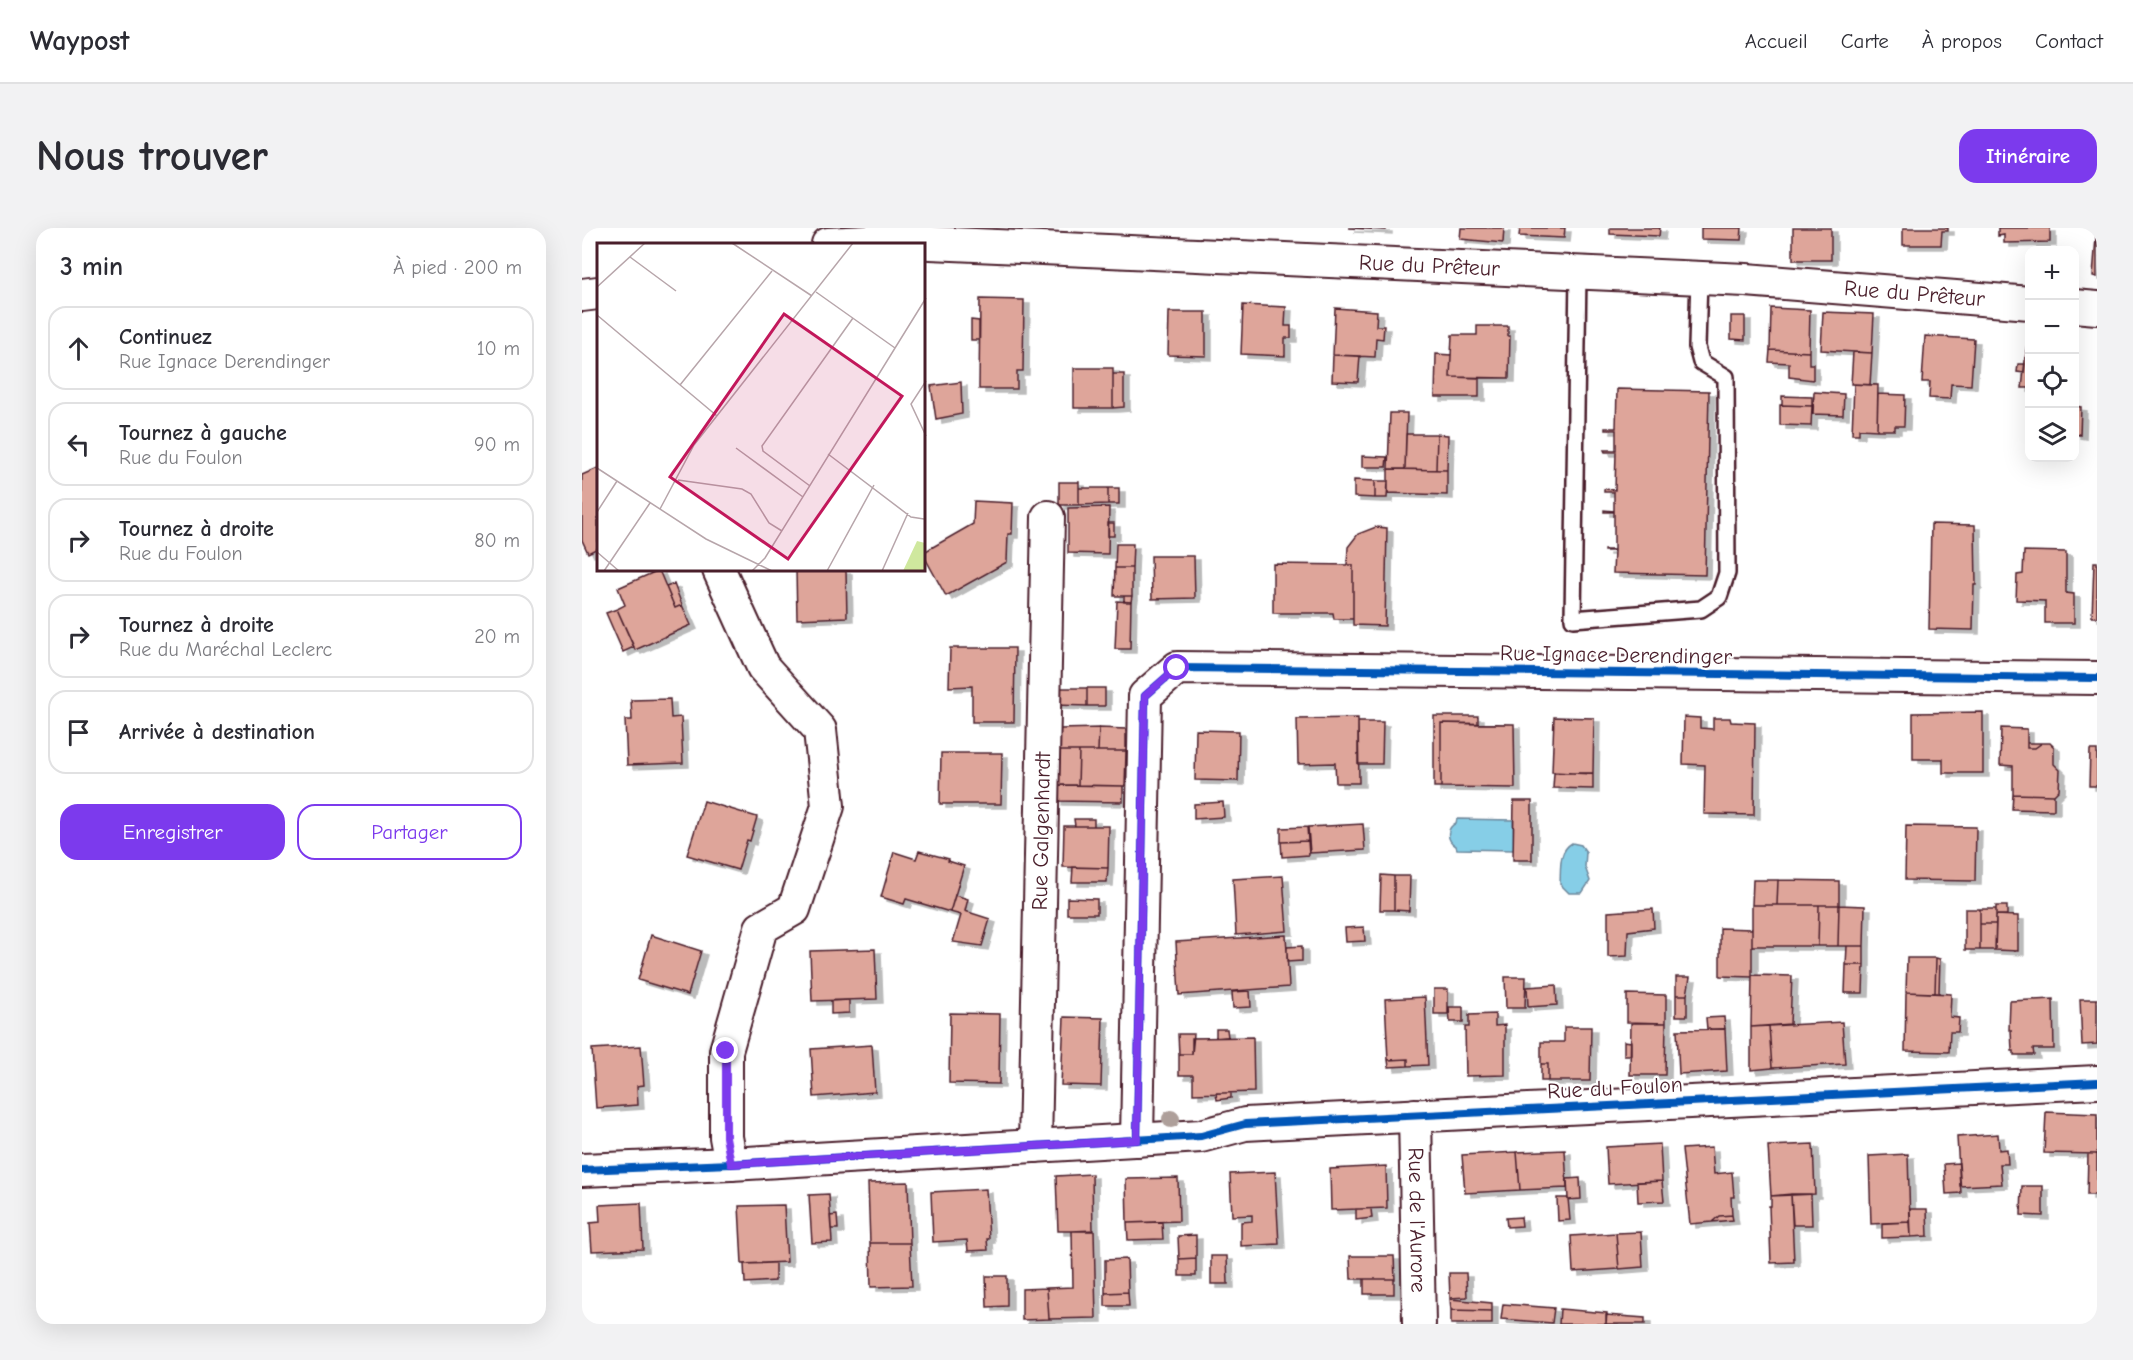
<!DOCTYPE html>
<html lang="fr">
<head>
<meta charset="utf-8">
<style>
  body { margin:0; font-family:"Comic Neue",sans-serif; background:#f2f2f3; color:#2b2b33 }
  .controls { position:absolute; right:18px; top:18px; display:grid; overflow:hidden; border-radius:12px; box-shadow:0 6px 24px #0002 }
  .controls button { width:54px; height:54px; display:grid; place-items:center; padding:0; border:0; border-bottom:2px solid #e1e1e2; background:#fff; color:#2b2b33; font:30px sans-serif }
  .stop { position:absolute; width:18px; height:18px; margin:-14px; border:4px solid #7c3aed; border-radius:50%; background:#fff }
  .stop.end { background:#7c3aed; border-color:#fff; box-shadow:0 2px 6px #0008 }
  .list { margin:0; padding:0; list-style:none }
  h2 { display:flex; justify-content:space-between; align-items:center; height:78px; margin:0; padding:0 24px; font-size:26px }
  h2 small { font-size:20px; font-weight:400; color:#7c7c81 }
  .list li { display:grid; grid-template-columns:39px 1fr auto; gap:18px; align-items:center; box-sizing:border-box; height:84px; margin:0 12px 12px; padding:0 12px; border:2px solid #e1e1e2; border-radius:18px }
  .list b { display:block; font-size:22px; white-space:nowrap }
  .list p { margin:0; font-size:20px; white-space:nowrap; color:#7c7c81 }
  .list em { font-size:20px; font-style:normal; color:#7c7c81 }
  .actions { display:flex; gap:12px; padding:18px 24px }
  .actions a { flex:1; padding:14px 0; border:2px solid #7c3aed; border-radius:18px; text-align:center; font-size:21px; color:#7c3aed }
  .actions .main { background:#7c3aed; color:#fff }
  .icon { flex:none; width:33px; height:33px; fill:none; stroke:currentColor; stroke-width:2; stroke-linecap:round; stroke-linejoin:round }
  .map { position:relative; flex:none; width:1515px; height:1096px; overflow:hidden; border-radius:18px }
  header { display:flex; align-items:center; gap:36px; box-sizing:border-box; height:84px; padding:0 30px; background:#fff; border-bottom:2px solid #e1e1e2 }
  header strong { font-size:28px }
  nav { display:flex; gap:33px; margin-inline-start:auto; font-size:21px }
  .intro { display:flex; align-items:center; justify-content:space-between; box-sizing:border-box; height:144px; padding:0 36px }
  h1 { margin:0; font-size:42px }
  .button { padding:15px 27px; border-radius:18px; background:#7c3aed; color:#fff; font-size:21px; font-weight:700 }
  main { display:flex; gap:36px; padding:0 36px }
  aside { flex:1; background:#fff; border-radius:18px; box-shadow:0 6px 24px #0002 }
  .map>svg:first-child { display:block }
  .water { fill:#86cee7; stroke:#6e889c; stroke-width:1.5 }
  .building { fill:#dea59a; stroke:#4a1f2b; stroke-width:1.5; filter:url(#shadow) }
  .lines { fill:none; stroke-linecap:round; stroke-linejoin:round }
  .lane-casing { stroke:#4a1f2b; stroke-width:20 }
  .street-casing { stroke:#4a1f2b; stroke-width:36 }
  .lane { stroke:#fff; stroke-width:15 }
  .street { stroke:#fff; stroke-width:32 }
  .cycleway-casing { stroke:#fff; stroke-width:11 }
  .cycleway { stroke:#0057b8; stroke-width:8 }
  .tree { fill:#ae9f9a }
  .route { stroke:#7c3aed; stroke-width:8 }
  .labels { text-anchor:middle; dominant-baseline:central; stroke-width:4.5; stroke-linejoin:round; paint-order:stroke }
  .street-label { font-size:22px; fill:#4a1f2b; stroke:#fff }
  .inset-road { fill:none; stroke:#b7a5aa; stroke-width:1.5 }
  .view { fill:#c2185b; fill-opacity:0.15; stroke:#c2185b; stroke-width:3 }
  .inset-edge { fill:none; stroke:#4a1f2b; stroke-width:3 }
</style>
</head>
<body>
<header>
<strong>Waypost</strong>
<nav><a>Accueil</a><a>Carte</a><a>À propos</a><a>Contact</a></nav>
</header>
<div class="intro"><h1>Nous trouver</h1><a class="button">Itinéraire</a></div>
<main>
<aside>
<h2>3 min<small>À pied · 200 m</small></h2>
<ul class="list">
<li><svg class="icon" aria-label="ahead" viewBox="0 0 24 24"><path d="M12 20V5M6 11l6-6 6 6"/></svg><div><b>Continuez</b><p>Rue Ignace Derendinger</p></div><em>10 m</em></li>
<li><svg class="icon" aria-label="left" viewBox="0 0 24 24"><path d="M17 20v-9H6M10 6l-5 5 5 5"/></svg><div><b>Tournez à gauche</b><p>Rue du Foulon</p></div><em>90 m</em></li>
<li><svg class="icon" aria-label="right" viewBox="0 0 24 24"><path d="M7 20v-9h11M14 6l5 5-5 5"/></svg><div><b>Tournez à droite</b><p>Rue du Foulon</p></div><em>80 m</em></li>
<li><svg class="icon" aria-label="right" viewBox="0 0 24 24"><path d="M7 20v-9h11M14 6l5 5-5 5"/></svg><div><b>Tournez à droite</b><p>Rue du Maréchal Leclerc</p></div><em>20 m</em></li>
<li><svg class="icon" aria-label="arrive" viewBox="0 0 24 24"><path d="M6 21V4h12l-3 4 3 4H6"/></svg><div><b>Arrivée à destination</b></div></li>
</ul>
<div class="actions"><a class="main">Enregistrer</a><a>Partager</a></div>
</aside>
<div class="map">
<svg width="1515" height="1096" viewBox="0 0 1515 1096">
  <defs>
    <filter id="shadow"><feDropShadow dx="6" dy="4" stdDeviation="0" flood-color="#0004"/></filter>
  </defs>
  <rect width="100%" height="100%" fill="#fff"/>
  <filter id="ink" filterUnits="userSpaceOnUse"><feTurbulence type="fractalNoise" baseFrequency=".0167" numOctaves="2"/><feDisplacementMap in="SourceGraphic" scale="12" xChannelSelector="R" yChannelSelector="G"/><feConvolveMatrix kernelMatrix="1 2 1 2 8 2 1 2 1" color-interpolation-filters="sRGB"/></filter>
  <g filter="url(#ink)">
    <path class="water" d="M875,591l56,1 1,30 -57,-1 -1,-3c-10,-6 -10,-18 0,-23z
      M990,615l9,2 5,7 -1,15 5,14 -8,12h-13l-9,-9c1,-15 -2,-33 12,-41z"/>
    <path class="building" d="M766,0h38v2z
      M879,0h43l-1,15 -43,-4z
      M938,0h45l-1,10 -45,-2z
      M1028,0h50l-1,8 -49,-2z
      M1119,0h41l-1,12 -40,-1z
      M1211,0h38v32h-38z
      M1321,0h45v3h-6l-1,14h-38z
      M1416,0h52v14l-46,1v-8l-6,1z
      M1514,9h1v40l-4,-1z
      M398,71l44,1 -1,71h-6v18h-38z
      M661,77l43,2 -1,19h6v12h-6v18l-44,-2z
      M753,80l42,3 -1,15h8l-1,13 -7,-1 -1,19 -42,-2z
      M1189,80l39,2 -1,42 -39,-2z
      M587,84h37v44l-38,-1z
      M1241,84l51,2 -2,39 -51,-3z
      M1149,88h14v24l-14,-1z
      M389,92l8,1v19h-8z
      M895,98h31v10h2l-1,42 -59,-1 2,-42h25z
      M1343,108l49,3 -3,46 -20,-1 -1,15 -21,-1 1,-16h-8z
      M1445,115l3,1v44h-8z
      M1188,122l39,2v12h4v16l-24,-3v-14l-20,-1z
      M1271,124l19,1 -2,32 -19,-1z
      M854,126l15,1 -1,22 29,1v19h-44z
      M751,127l27,1 -2,26 -26,-1z
      M1436,136h7l-1,9 -7,-1z
      M492,140h39v40h-39z
      M531,146h11v33l-11,1z
      M379,154l1,32 -26,5 -5,-33z
      M1272,156l24,1 -1,45 -18,-1v5h-7z
      M1035,161l92,2 -4,184 -92,-2 1,-22h-10v-1h10v-38h-10v-2l10,1v-19h-10v-3l11,1 1,-38h-11l-1,-2h12v-20h-11v-2h11z
      M1232,164l30,2 -1,21 -30,-1z
      M1296,166l27,1 -1,31h-9v4h-18z
      M1200,168l30,1v9l-30,-1z
      M1198,177l32,1 -1,20 -31,-1z
      M1492,178l7,1 -1,28 -6,-1z
      M808,185h17l-2,56h-17z
      M824,206h31l-1,36 -31,-1z
      M855,206l11,1 -1,35h-11z
      M780,228l25,1 -1,10h-24z
      M16,240v80l-10,5 -6,-13v-65z
      M806,241l59,1v25l-59,-2z
      M772,252l21,1v17l-21,-1z
      M793,253h13l-1,17h-12z
      M477,254h20v23h-20z
      M497,260h29v16l-29,1z
      M526,260h11v16h-11z
      M392,273l39,2 -1,31h-4l-1,28 -61,34 -22,-40v-4l49,-28z
      M527,279l-1,47 -40,-1v-45z
      M526,295h6v13h-6z
      M1349,296l44,1 1,60h-2l-1,45 -44,-1z
      M794,299l11,1 -2,98 -32,-1v-60h-6l1,-18 10,-13z
      M534,316h17l-1,24h-17z
      M1442,323l42,1v41l8,1v29h-29v-22l-29,-1 1,-25 6,-1z
      M569,328h43l1,42 -43,1z
      M1512,334h3v55h-5z
      M691,336l80,1v54h-19l-1,-6h-60z
      M533,340h17v28h-18z
      M77,342l16,38 7,-3 9,20 -56,25 -18,-41 8,-4 -7,-17z
      M214,342h50l1,47 -50,2z
      M92,356l8,21 -7,3 -9,-21z
      M542,368h8l-1,6h-7z
      M535,373l14,1 -1,47h-15z
      M35,381l17,38 -11,5 -17,-39z
      M368,420h65l-1,74h-42v-36l-23,1z
      M473,460h32v18l-32,-1z
      M505,460h18v18h-18z
      M88,471l1,19 10,-1 2,46 -56,2 -2,-45h7l-1,-20z
      M1401,484v61h-40v-14h-30v-46z
      M852,488h44v8l-37,-1v64h-7z
      M972,489l40,1 -1,56 -41,-2z
      M1102,489l16,1v10l13,1v-11h17l1,4 24,1 -1,92 -50,-1 1,-49 -22,-1z
      M776,490l1,65h-23l-1,-20 -37,1 -1,-45z
      M776,494h25l-1,42h-24z
      M859,495l73,1 1,64 -74,-1z
      M517,500l27,1v22h-28z
      M517,500l-1,23h-43v-19l5,-3z
      M1419,500l26,1v19h8l7,-5h8l4,4v17l6,6 -1,20 -5,5 -41,-1v-28l-13,-1z
      M614,502l43,1 -1,50 -43,-1z
      M1445,515h15l-7,5h-8z
      M1508,522h7v36h-8z
      M473,523h24l-1,34h-21z
      M497,523h47l-1,35 -47,-1z
      M359,525h61l-1,51h-61z
      M972,545h39v16l-40,-1z
      M475,557l66,1v16l-67,-1z
      M1431,566l41,1v15l-42,-1z
      M122,573l53,16 -7,24 -3,-1 -9,30 -51,-15z
      M932,573h18v59h-19z
      M641,574l1,15 -30,2v-15z
      M492,591h20v7h-19z
      M781,596l2,26 -55,3 -2,-26z
      M482,598h45l-1,42 -45,-1z
      M1324,598l70,1 -1,54 -70,-1z
      M725,599l1,14 -27,1v-14z
      M726,613l1,14 -27,2 -1,-15z
      M337,623l30,8 -1,2 16,5 -14,46 -44,-13 -2,5 -23,-7 13,-45 22,7z
      M491,639l35,1 -1,14h-35z
      M799,647l13,1v34h-14z
      M701,648l4,55 -51,4 -3,-56z
      M812,648h16l-1,35 -15,-1z
      M1171,652h25l-1,25h-25z
      M1196,652l61,1v24h-62z
      M373,667l13,4 -3,12 25,8 -8,27 -29,-4 8,-27 -11,-3z
      M485,670l30,1v15h-30z
      M1170,677h67l-1,41h-66z
      M1237,677h20l-1,41h-20z
      M1257,677l26,1 -1,40h-26z
      M1414,678h11v9h-11z
      M1071,681l1,19 -26,3 -1,25 -19,1v-45z
      M1383,681h15v41h-15z
      M1398,681h16v15h-16z
      M1414,687l22,1v35l-23,-1z
      M1398,696h16l-1,26h-15z
      M782,699l1,14 -19,1 -1,-14z
      M1138,700l32,1v48l-32,-1z
      M69,707l50,16 -13,44 -50,-15z
      M704,707l3,52 -110,8 -3,-53z
      M720,718v15l-15,1v-15z
      M1265,718h17v19h-18z
      M293,721l2,50 -65,2 -2,-50z
      M1325,730h29l-1,35 -29,-1z
      M1354,730l4,1 -1,34h-4z
      M1264,737h18l-1,28h-18z
      M1170,747l40,1 -2,48 -39,3z
      M923,749h21l-1,31h-19z
      M1094,749h14l-3,18h-11z
      M974,757l1,20 -29,2 -1,-20z
      M852,761h14v25h-14z
      M668,763l1,16 -18,1 -1,-16z
      M1324,764l45,2 -1,23 9,1 -1,14h-8l-1,20 -44,-1z
      M1045,766l39,1v28l-39,-1z
      M1094,767h11v21h-11z
      M843,769l3,68 -20,1v-7l-20,1 -3,-61z
      M1471,771l1,50h-21l1,6h-20v-4h-2l-1,-21h-2l1,-29z
      M1498,771h17v45l-15,1z
      M267,772v13l-18,1v-13z
      M867,779h14v15h-13z
      M368,785l50,1 -1,70 -50,-1z
      M913,786v12l10,-1v50l-39,1 -1,-49h4v-12z
      M482,789l39,1 -2,68 -40,-1z
      M1142,789l1,12h-18l-1,-11z
      M1260,794l3,42 -73,4 -3,-42z
      M1049,795h35l-1,52h-35z
      M1187,798l3,42 -21,2v-43z
      M982,799h27l-1,54h-42v-17h-7v-22h23z
      M634,801h11l1,8 -12,1z
      M1143,801l2,42 -48,3 -2,-44z
      M596,806h16l-2,20h-13z
      M671,809l1,55 -61,2v-19h-14v-21h13v-16z
      M1042,813l7,1v13h-7z
      M290,817l3,47 -61,5 -3,-48z
      M59,818l3,39 -7,1 1,19 -42,3 -4,-59z
      M826,831v7l-19,1 -1,-7z
      M959,836h7v17h-7z
      M634,865h15v5l-14,2z
      M1464,884l51,2v40l-53,-1z
      M1416,906l1,16 8,-1 1,15h-8l2,20 -42,2 -3,-49z
      M1078,916l2,37 -54,3 -2,-37z
      M1231,916l2,50 -44,2 -3,-50z
      M1130,919l2,27 18,-2 2,25h-3l1,18 -13,1 -7,6 -22,2 -8,-75z
      M983,922l2,38 -47,2 -3,-38z
      M935,924l3,38 -55,3 -3,-38z
      M1326,926l2,68 -39,2 -2,-68z
      M1506,926h9v41h-10z
      M1377,935l2,30 -15,1 -2,-30z
      M804,938l1,42 -56,2 -1,-41z
      M693,944l4,72 -38,2v-24l11,-1v-6l-20,1 -2,-42z
      M510,946l1,57h-35l-2,-55z
      M596,950l1,43 -52,2 -1,-44z
      M998,950l1,21 -13,1 -1,-21z
      M1080,953l2,20 -26,1 -1,-20z
      M326,954l2,61h-40l-2,-60z
      M1440,958h21v30l-22,-1z
      M404,961l3,50h-2l1,11 -20,1 -1,-11 -34,2 -2,-50z
      M247,966l3,48 -20,1 -3,-48z
      M1209,966h20l1,31h-19z
      M1209,966l3,68 -23,1 -2,-57h2v-10z
      M975,970h11l2,22 -12,1z
      M59,975l2,46 -51,2 -2,-28 10,-1 -1,-17z
      M202,977l3,57 -45,2 -3,-58z
      M774,981h15l1,9 -16,2z
      M1328,981h17l1,27 -17,1z
      M255,987l1,14h-7l-1,-13z
      M1150,987l1,5 -21,2 7,-6z
      M939,989l1,9 -15,1 -1,-9z
      M580,994l1,17 -35,1 -1,-17z
      M1328,994l1,15 -29,1v-15z
      M512,1002l2,88 -47,1 -2,-31 26,-1 -1,-56z
      M1059,1004l2,35 -24,2 -3,-36z
      M1034,1005l3,36 -46,3 -2,-36z
      M614,1007v23l-17,1 -1,-23z
      M288,1015h40l2,43 -41,1z
      M629,1028h16l1,28h-17z
      M768,1028h44l1,23h-44z
      M614,1030v18h-17v-17z
      M545,1031l1,33 -23,1v-33z
      M193,1035v18l-30,2 -1,-19z
      M867,1045h17l1,24 -17,1z
      M404,1048h21v30l-20,1z
      M782,1051h30v15h-30z
      M465,1060l2,31 -27,1v-31z
      M546,1064l1,14h-24v-13z
      M868,1071l42,4v8l-41,-1z
      M921,1076l51,4 -2,15 -51,-4z
      M978,1081l47,4 -1,11h-47z
      M869,1082l41,1v13h-41z
      M1024,1087l39,3v6h-39z"/>
    <g class="lines">
      <g class="lane-casing">
        <path id="lane" d="M996,44l-5,347 128,-10 18,-12 8,-24 -1,-196 -25,-15 -4,-15 2,-69"/>
      </g>
      <g class="street-casing">
        <g id="street">
          <path id="s1" d="M246,16l58,-3 860,39 284,23"/>
          <path d="M0,67l16,-2"/>
          <path d="M1492,78l23,2"/>
          <path d="M137,342l44,97 57,63 8,76 -34,103 -33,19 -35,123v86l5,27"/>
          <path id="s2" d="M833,887l4,209"/>
          <path d="M555,912l8,-444 32,-28 920,10"/>
          <path id="s3" d="M453,918l13,-629"/>
          <path d="M0,942l149,-6 470,-28 44,-12 852,-42"/>
        </g>
      </g>
      <use href="#lane" class="lane"/>
      <use href="#street" class="street"/>
      <g class="cycleway-casing">
        <path id="cycleway" d="M555,912l8,-444 32,-28 920,10
          M0,942l149,-6 470,-28 44,-12 852,-42"/>
      </g>
      <use href="#cycleway" class="cycleway"/>
    </g>
    <circle class="tree" cx="589" cy="891" r="9"/>
  </g>
  <g class="lines" filter="url(#ink)">
    <path class="route" d="M144,823v86l5,27 406,-24 8,-444 32,-28"/>
  </g>
  <g class="labels">
    <g class="street-label">
      <text stroke="none"><textPath href="#s1" startOffset="602">Rue du Prêteur</textPath></text>
      <text stroke="none"><textPath href="#s1" startOffset="1088">Rue du Prêteur</textPath></text>
      <text transform="translate(1034 427) rotate(1)">Rue Ignace Derendinger</text>
      <text stroke="none"><textPath href="#s3" startOffset="315">Rue Galgenhardt</textPath></text>
      <text transform="translate(1033 860) rotate(-3)">Rue du Foulon</text>
      <text stroke="none"><textPath href="#s2" startOffset="105">Rue de l'Aurore</textPath></text>
    </g>
  </g>
  <g transform="translate(15 15)">
    <rect width="328" height="328" fill="#fff"/>
    <path d="M320,298l8,2v28h-22z" fill="#cfe89e"/>
    <path class="inset-road" d="M135,0l80,53M33,14l46,34M0,44l48,-44M219,49l79,56M0,72l120,101M329,138l-15,23 15,32M83,142l92,-114M139,205l67,49M231,211l83,63 13,2M0,225l109,71 66,32M81,237l64,9 9,5 18,29 13,8M213,243l-47,-35 -1,-5 91,-128M63,266l34,-64 159,-202M0,269l20,-31M0,309l22,19M7,328l46,-68M155,328l13,-13 161,-260M230,328l47,-86M285,328l26,-58"/>
    <path class="view" d="M187,71l118,82 -114,163 -118,-82z"/>
    <rect width="328" height="328" class="inset-edge"/>
  </g>
</svg>
<div class="controls">
<button>+</button>
<button>−</button>
<button><svg class="icon" aria-label="locate" viewBox="0 0 24 24"><circle cx="12" cy="12" r="6"/><path d="M12 2v4M12 18v4M2 12h4M18 12h4"/></svg></button>
<button><svg class="icon" aria-label="layers" viewBox="0 0 24 24"><path d="M12 4l9 5-9 5-9-5zM3 14l9 5 9-5"/></svg></button>
</div>
<div class="stop" style="left:595px;top:440px"></div>
<div class="stop end" style="left:144px;top:823px"></div>
</div>
</main>
</body>
</html>
